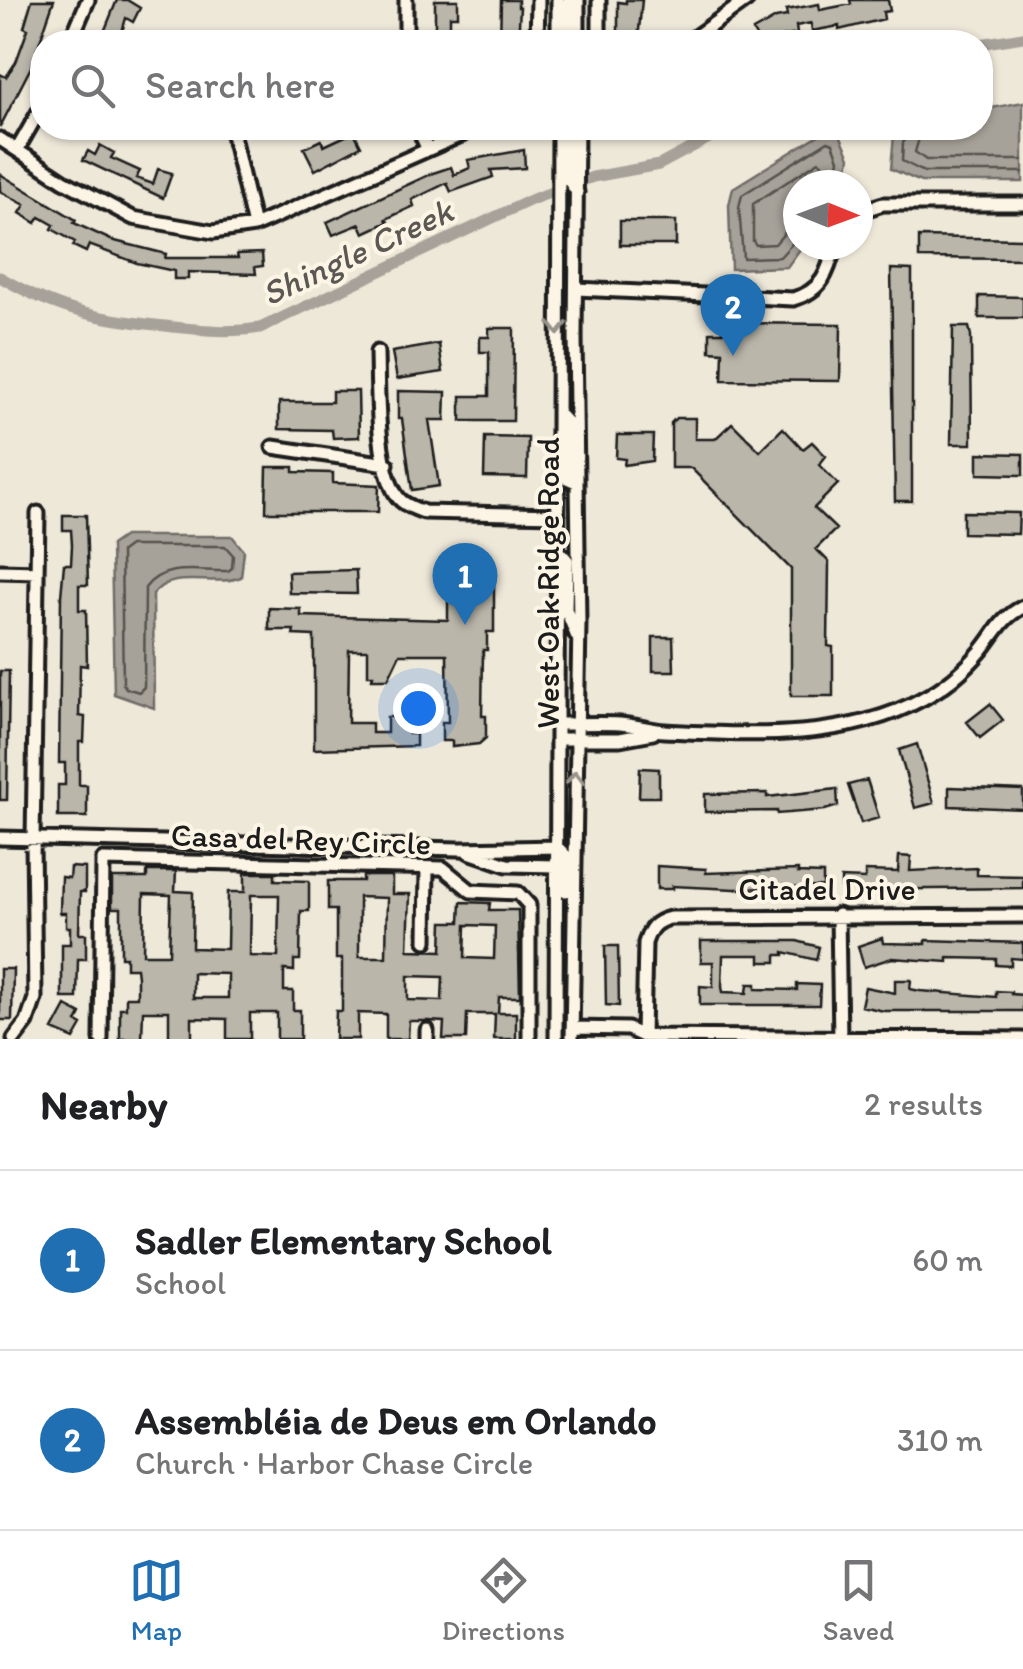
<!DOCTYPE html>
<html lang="en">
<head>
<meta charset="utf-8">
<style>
  body { margin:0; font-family:Itim,sans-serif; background:#f2f2f2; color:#202124 }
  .compass { position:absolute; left:783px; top:170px; width:90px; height:90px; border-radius:50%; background:#fff; box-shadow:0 2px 8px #0004; rotate:91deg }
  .you { position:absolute; left:418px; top:708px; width:35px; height:35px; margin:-25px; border:8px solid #fff; border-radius:50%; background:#1a73e8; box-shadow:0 0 0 15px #1a73e833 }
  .badge { display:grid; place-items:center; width:65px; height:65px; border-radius:50%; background:#1f6fb2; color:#fff; font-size:32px; font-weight:700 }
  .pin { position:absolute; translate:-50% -82px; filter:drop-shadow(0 2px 5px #0008) }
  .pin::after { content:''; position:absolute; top:52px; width:35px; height:30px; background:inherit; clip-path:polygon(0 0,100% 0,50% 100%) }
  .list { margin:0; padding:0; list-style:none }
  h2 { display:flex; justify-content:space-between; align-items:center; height:130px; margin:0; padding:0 40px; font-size:42px }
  h2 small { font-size:32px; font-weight:400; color:#757577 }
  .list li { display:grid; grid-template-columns:65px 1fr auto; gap:30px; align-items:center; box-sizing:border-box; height:180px; padding:0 40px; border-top:2px solid #e0e0e0 }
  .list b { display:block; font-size:38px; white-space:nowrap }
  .list p { margin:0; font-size:32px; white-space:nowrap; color:#757577 }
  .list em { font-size:32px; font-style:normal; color:#757577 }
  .icon { flex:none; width:55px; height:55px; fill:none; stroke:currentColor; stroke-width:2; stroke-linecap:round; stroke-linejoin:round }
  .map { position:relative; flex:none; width:1023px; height:1039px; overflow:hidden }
  .search { position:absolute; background:#fff; box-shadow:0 2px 8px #0004; left:30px; right:30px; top:30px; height:110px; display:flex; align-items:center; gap:25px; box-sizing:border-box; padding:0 35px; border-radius:40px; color:#757577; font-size:38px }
  .sheet { height:490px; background:#fff }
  nav { display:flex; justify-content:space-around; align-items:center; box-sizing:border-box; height:140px; border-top:2px solid #e0e0e0; background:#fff; font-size:28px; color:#757577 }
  nav a { display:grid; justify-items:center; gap:5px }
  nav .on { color:#1f6fb2 }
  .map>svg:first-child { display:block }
  .water { fill:#a7a299; stroke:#6f6c67; stroke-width:2.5 }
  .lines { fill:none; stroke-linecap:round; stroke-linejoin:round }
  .shore { stroke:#54524e; stroke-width:2.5 }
  .canal { stroke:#a7a299; stroke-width:11 }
  .building { fill:#bab6aa; stroke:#1c1c1c; stroke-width:2.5; fill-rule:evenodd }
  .minor-casing { stroke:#1c1c1c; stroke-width:19 }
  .minor { stroke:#fcf5e5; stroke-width:11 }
  .oneway { stroke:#97938b }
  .labels { text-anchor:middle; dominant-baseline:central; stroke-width:8; stroke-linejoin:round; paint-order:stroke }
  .street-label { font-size:32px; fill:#1c1c1c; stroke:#fcf5e5 }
  .water-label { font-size:35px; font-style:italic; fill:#5b5854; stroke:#fcf5e5 }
</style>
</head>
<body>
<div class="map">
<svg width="1023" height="1039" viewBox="0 0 1023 1039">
  <rect width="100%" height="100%" fill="#eee8d9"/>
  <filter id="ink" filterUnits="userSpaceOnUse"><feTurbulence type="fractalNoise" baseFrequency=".01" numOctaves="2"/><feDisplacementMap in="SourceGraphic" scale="20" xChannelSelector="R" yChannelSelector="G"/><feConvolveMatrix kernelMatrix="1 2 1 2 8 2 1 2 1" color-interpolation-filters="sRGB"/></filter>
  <g filter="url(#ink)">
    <path class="water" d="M1023,102v80h-102l-30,-13 3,-34 12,-7h74l1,-18z
      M830,128h7l13,29 -5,28h-47v60h5l-16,22 -56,2 -2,-64 4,-17z
      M124,536h108l12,15 -3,26c-27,11 -68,-9 -88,17l1,114 -40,-14 -3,-149z"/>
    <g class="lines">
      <path class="shore" d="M909,128l-6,15 -1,18 22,11h99
        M922,128l-7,24 11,8h97
        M798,223l-11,7 -12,14 -19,1 -3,-4v-37l66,-43 6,5 -2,19
        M798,237l-18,20 -37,1 -4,-51 3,-12 86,-54 5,2 6,16 -4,26
        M129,546h96l8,9 -1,13 -4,3c-29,1 -64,-9 -83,17l-1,99 -5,5 -13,-4 -3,-4 -2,-132z"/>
      <path class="canal" d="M980,44l43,-7
        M0,277c63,37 102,42 173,50 30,3 57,6 87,1l273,-129 60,-22 66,-12 69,-37"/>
    </g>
    <path class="building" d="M32,0h22l-23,67 -31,60v-53l6,3 10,-15 12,-33 -4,-2z
      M117,0h10l13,8 -7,14 -7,-4 -7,24h-19z
      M435,0h23v16h-8v26h-15z
      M501,0h17v7h2l-2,35h-18z
      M626,0h16l-4,40h-20v-38l8,1z
      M850,0h38l2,11 -7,1 1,7 -45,11v-4l-27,5 -1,-8 -15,3 1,8 -22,4 3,4h-19l-6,-11 23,-13 11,-2 -1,-6 33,-6 1,6 31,-6z
      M354,132l7,14 -46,24 -11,-22 17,-8 3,6z
      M100,145l14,8 -3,5 29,13 -4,7 17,6 5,-15 14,4 -9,25 -80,-38 5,-9 7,4z
      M524,150l1,18 -34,2 2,7 -42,15 -4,-9 -35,17 2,6 -28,13 2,3 -24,11 -4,-9 -27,11 -6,-13 106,-49 18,-6 3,8 16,-7 -2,-8z
      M0,174l76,46 -2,3 37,17 55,14 -1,4h73l-1,-4 25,-1 1,13 -8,1 1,7 -68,-2v7h-14v-8l-37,-8 -48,-18 -3,7 -13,-6 2,-4 -23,-13 2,-4 -14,-8 -4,6 -16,-10 5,-8 -25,-14z
      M620,221h56v24h-56z
      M919,237l104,2v20l-104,-1z
      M891,269l21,1v231h-17z
      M979,296l44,1v21h-44z
      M723,323l118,1 -1,57 -118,-1 1,-28 -13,-1v-19h13z
      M953,327h16l2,9 1,108h-21z
      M489,328h25l-1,93h-52v-25h28v-44h-9v-15h9z
      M439,344l4,28 -46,7 -5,-27z
      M332,391h26l1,46 -26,1 -1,-8 -53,-1v-27h53z
      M398,391l48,1 -1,28h-16l10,66 -27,4 -10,-71h-4z
      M676,418h19v21h20l17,-16 28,28 23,-23 20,21 9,-7 14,14 -7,9 19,19 -24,24 22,21 -20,20 13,13 -1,84 5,1v49h-42v-127l-100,-101h-20v-45z
      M617,435h36l-1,26 -28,4 1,-6 -9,-1z
      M485,437l43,1 -1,40 -43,-1z
      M978,453l45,1v21l-45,-1z
      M267,467h27v5l39,1v10l46,2 -1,27h-112z
      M963,512l56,1 -1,21 -55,-1z
      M63,515h23l2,70h-9v25h7l1,56 -7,-1 -1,51 6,1 -1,25h-5v43h8v32h-29v-32h7v-22h-6l2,-167 3,-32h7l1,-19 -1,-15h-8z
      M441,568h42v9h11v55h-7v18h-4l-1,66h4v22l-7,6 -27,3v-6h-10v-19h6l-1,-68h-47l-12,25h-16l1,-4h-5v-25h-19l-1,73h24v10h15v-16h22v17h7v12l-102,3v-113l-21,-1 1,-5h-25v-22l32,1v7l147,4v-35h-7z
      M356,570l1,24 -68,-1 -1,-21z
      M653,637h20l1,34h-21z
      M0,671h9l-2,129h-7z
      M990,704l13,16 -23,18 -13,-16z
      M917,744l17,59 -19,5 -16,-58z
      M640,768l19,1v28h-20z
      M867,780l12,38 -18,5 -13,-38z
      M949,787l74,3v19l-74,-3z
      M837,789l1,17 -13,4 -48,4v-3l-72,1v-18l62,-1v4z
      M899,856l12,1 -1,14 67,-3v7l46,1v12l-182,2v-12l24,1v-8l33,1z
      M657,866l49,3v4l92,-3v3l25,1v13l-88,2 -63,-3v3h-15z
      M70,867l15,1v24h-5l-1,42h7v25h-8l-1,39h-15v-54h8v-17h-4v-14h-6l1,-36 8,1z
      M147,871h29l-1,20 18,1 -1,56 35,1 1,-57h17v-19h30v7l34,1v30h-8l-1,49h-6v11l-10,-1v21h9v19h7v29h-23v-26h-27v26h-23v-20l-35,-1v21h-23v-28h-26l-1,28h-22v-31h6v-11h11v-21l-1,-8h-10v-11h-5v-49h-9v-30h35zM144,894l27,1 -2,59h-26zM251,895h28l-1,62 -28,-1zM193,973l35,1v24h-35z
      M363,876h29v18h18l-2,56 34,1 1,-29h17l1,-20 29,1 -1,7h29l2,87h-21l-1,16h18v26h-22l1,-25h-28l-1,25h-23l1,-17 -16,-1h-19l-1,18h-22v-25l-28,-1v26h-23l1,-28h6v-52h-6v-49h-8v-29h35zM359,897l28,1 -1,59h-27zM466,925l29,1 -1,33 -29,-1zM408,976l35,1 -1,24 -34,-1z
      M882,938l1,5 43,1v-4l97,3v16l-12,-1v8l-15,-1v-6l-48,-1v4l-56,-4 -28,9 -6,-21z
      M701,941h96l22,6 -3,13 -32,-8v3h-8v7h-16v-7h-37l-1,32 1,5 24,1 1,-9h8v5l41,1v-6l23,1 -1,20h-119v-19l13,1v-25h-12z
      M605,946h13l1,60 -13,-1z
      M0,969h13l-1,51h-12z
      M895,980h16l-1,9 10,2 76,6v-6l15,1v2l12,1v16h-139l-23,-5 4,-19 30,6z
      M66,1006l15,8 -4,8 5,3 -8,14 -21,-9z"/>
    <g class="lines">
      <g class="minor-casing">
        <path id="minor" d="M558,0v42
          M70,42l18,-42
          M406,42v-42
          M537,42l1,-42
          M568,42l1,-42
          M578,42v-42
          M599,42v-42
          M688,42l59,-42
          M231,128l23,98
          M418,128l9,20
          M568,128v51l9,13
          M0,139l64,42 69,37 80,14 41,-6 223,-98
          M17,150l25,-44
          M858,212l25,-8h140
          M576,289l217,10c29,-8 35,-26 42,-54
          M377,352c1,37 -1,113 20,144 6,9 17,12 27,16l134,3
          M558,413l10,11 -1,54 9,4
          M273,447l114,17
          M558,550l9,10 -1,50 11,27
          M0,571l37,1
          M558,724c21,0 41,-1 62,0 15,1 30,6 45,7 85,4 181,10 257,-32 23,-12 43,-29 59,-48 14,-17 21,-34 42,-44
          M558,739h62l33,-6
          M0,838l460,11 97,-2 8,8 1,36
          M469,852l38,13 50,1
          M838,915l2,124
          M426,941l1,-73
          M572,1028l56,1 15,7 380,3
          M643,1036l2,-93c5,-15 9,-21 25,-25l353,-2
          M14,1039l13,-17 8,-24 -2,-157 5,-328
          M101,1039l2,-179 340,8 28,23 47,2 11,12v134
          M427,1039v-9
          M556,1039l3,-911
          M572,1039l7,-416 -4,-287 2,-208"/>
      </g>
      <use href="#minor" class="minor"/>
    </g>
    <defs><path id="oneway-chevron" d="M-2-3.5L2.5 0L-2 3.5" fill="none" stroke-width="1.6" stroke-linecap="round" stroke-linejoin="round" transform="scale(2.5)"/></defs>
    <g class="oneway">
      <use href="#oneway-chevron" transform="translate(558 328) rotate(90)"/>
      <use href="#oneway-chevron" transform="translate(575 778) rotate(-89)"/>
    </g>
  </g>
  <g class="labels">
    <g class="street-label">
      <text transform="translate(548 583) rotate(-90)">West Oak Ridge Road</text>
      <text transform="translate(301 839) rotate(2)">Casa del Rey Circle</text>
      <text x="827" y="889">Citadel Drive</text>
    </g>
    <g class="water-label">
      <text transform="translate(357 252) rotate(-25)">Shingle Creek</text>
    </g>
  </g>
</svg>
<svg class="compass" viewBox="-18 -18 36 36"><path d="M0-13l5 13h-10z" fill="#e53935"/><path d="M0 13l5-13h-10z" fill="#757577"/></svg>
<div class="you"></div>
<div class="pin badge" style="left:465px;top:625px">1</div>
<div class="pin badge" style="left:733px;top:356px">2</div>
<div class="search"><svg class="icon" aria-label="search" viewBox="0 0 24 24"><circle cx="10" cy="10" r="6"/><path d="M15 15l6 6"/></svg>Search here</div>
</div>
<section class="sheet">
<h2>Nearby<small>2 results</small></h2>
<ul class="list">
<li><span class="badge">1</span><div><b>Sadler Elementary School</b><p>School</p></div><em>60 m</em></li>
<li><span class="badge">2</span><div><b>Assembléia de Deus em Orlando</b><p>Church · Harbor Chase Circle</p></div><em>310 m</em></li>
</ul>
</section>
<nav>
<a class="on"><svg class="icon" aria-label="map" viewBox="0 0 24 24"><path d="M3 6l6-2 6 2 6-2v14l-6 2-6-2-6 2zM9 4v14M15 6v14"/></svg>Map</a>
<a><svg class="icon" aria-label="directions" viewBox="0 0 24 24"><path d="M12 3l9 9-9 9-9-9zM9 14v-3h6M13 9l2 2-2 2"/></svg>Directions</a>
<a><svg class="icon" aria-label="saved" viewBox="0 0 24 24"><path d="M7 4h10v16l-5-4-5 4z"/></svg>Saved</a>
</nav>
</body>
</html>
